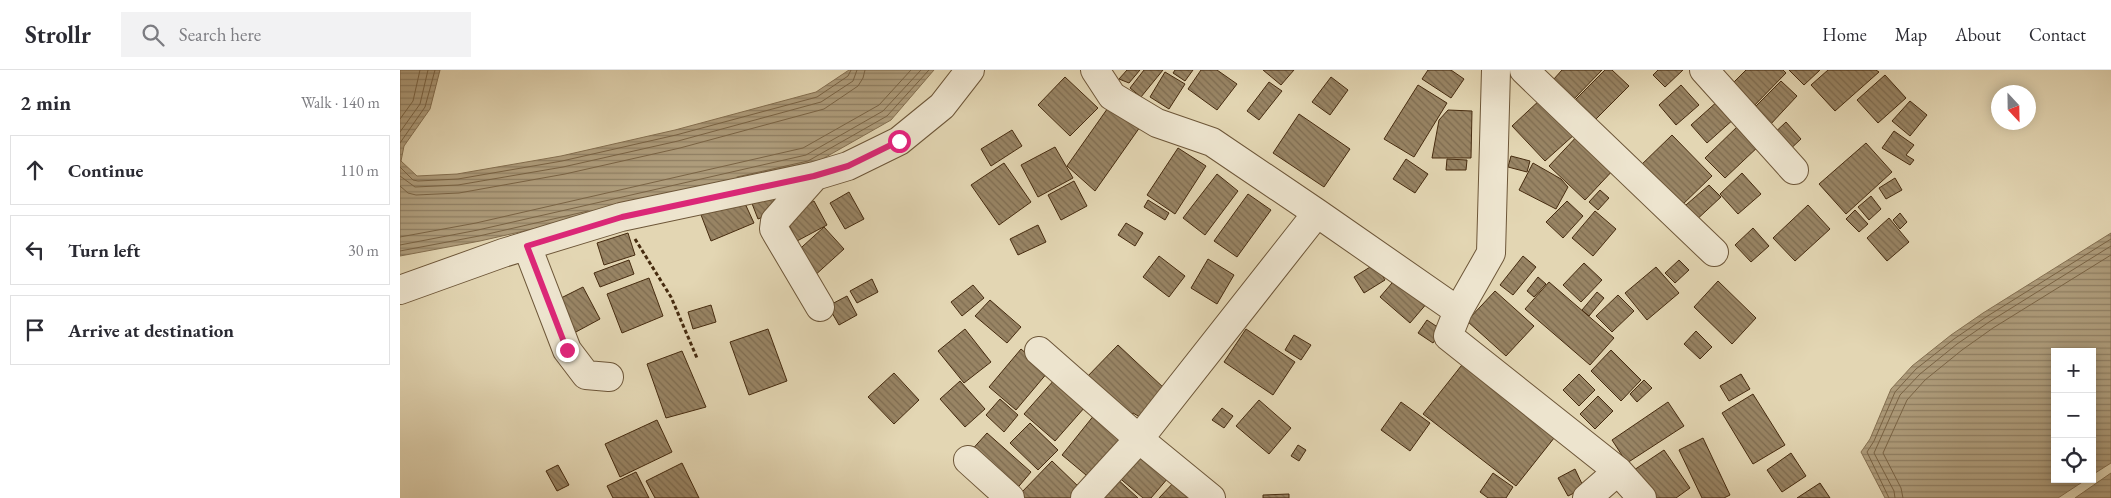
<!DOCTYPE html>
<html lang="en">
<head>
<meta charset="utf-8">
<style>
  body { margin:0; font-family:"EB Garamond",serif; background:#f2f2f3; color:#2b2b33 }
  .controls { position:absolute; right:15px; bottom:15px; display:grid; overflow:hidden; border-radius:0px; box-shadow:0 2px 12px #0003 }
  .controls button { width:45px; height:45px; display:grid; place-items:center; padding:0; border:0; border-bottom:1px solid #e1e1e2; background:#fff; color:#2b2b33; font:25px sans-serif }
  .compass { position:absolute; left:1591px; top:15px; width:45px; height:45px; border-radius:50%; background:#fff; box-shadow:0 2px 12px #0003; rotate:158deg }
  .stop { position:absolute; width:15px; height:15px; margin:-11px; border:4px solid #db2777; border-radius:50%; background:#fff }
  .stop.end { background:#db2777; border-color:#fff; box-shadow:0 1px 5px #0008 }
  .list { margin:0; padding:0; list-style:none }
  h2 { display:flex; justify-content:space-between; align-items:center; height:65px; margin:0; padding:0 20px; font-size:21px }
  h2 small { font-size:16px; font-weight:400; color:#7c7c81 }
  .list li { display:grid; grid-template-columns:32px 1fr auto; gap:15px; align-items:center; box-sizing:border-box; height:70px; margin:0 10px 10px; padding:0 10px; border:1px solid #e1e1e2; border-radius:0px }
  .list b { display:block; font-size:19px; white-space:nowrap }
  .list em { font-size:16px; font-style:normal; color:#7c7c81 }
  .icon { flex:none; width:28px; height:28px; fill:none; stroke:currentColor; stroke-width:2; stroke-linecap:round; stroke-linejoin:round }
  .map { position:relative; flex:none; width:1711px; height:428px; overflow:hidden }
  header { display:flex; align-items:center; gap:30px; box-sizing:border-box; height:70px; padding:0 25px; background:#fff; border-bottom:1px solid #e1e1e2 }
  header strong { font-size:24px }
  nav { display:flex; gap:28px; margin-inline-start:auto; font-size:18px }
  .search { width:350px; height:45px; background:#f2f2f3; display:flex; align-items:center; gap:12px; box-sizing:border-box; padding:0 18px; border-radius:0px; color:#7c7c81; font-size:19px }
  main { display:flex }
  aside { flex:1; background:#fff }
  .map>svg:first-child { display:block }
  .water { fill:url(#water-rules); stroke:#846f50 }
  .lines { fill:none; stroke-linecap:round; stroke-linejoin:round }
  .shore { stroke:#7a6445; stroke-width:1 }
  .building { fill:url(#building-back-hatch); stroke:#462b0f }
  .minor-casing { stroke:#6d5638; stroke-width:30 }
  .path { stroke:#462b0f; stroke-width:3; stroke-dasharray:4 2.5; stroke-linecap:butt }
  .minor { stroke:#ede4ce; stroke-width:28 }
  .route { stroke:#db2777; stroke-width:6 }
</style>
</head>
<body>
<header>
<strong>Strollr</strong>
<div class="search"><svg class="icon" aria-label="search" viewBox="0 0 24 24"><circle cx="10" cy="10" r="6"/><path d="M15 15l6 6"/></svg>Search here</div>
<nav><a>Home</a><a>Map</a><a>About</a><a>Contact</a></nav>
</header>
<main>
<aside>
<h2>2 min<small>Walk · 140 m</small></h2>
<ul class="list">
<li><svg class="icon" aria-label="ahead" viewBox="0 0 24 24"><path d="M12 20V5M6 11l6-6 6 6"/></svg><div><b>Continue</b></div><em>110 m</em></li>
<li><svg class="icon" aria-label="left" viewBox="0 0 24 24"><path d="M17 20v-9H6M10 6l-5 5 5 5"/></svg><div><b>Turn left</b></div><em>30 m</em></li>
<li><svg class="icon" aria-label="arrive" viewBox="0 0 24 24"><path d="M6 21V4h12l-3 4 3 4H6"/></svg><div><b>Arrive at destination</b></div></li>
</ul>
</aside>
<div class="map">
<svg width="1711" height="428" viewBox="0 0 1711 428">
  <defs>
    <pattern id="water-rules" width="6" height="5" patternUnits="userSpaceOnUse" patternTransform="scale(1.25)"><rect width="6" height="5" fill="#ae9c7b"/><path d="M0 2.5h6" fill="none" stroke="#8f7f63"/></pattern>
    <pattern id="building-back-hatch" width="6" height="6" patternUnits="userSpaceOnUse" patternTransform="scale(1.25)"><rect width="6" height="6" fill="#988464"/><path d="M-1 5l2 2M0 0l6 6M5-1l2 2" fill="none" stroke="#7e6c51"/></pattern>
  </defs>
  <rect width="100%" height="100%" fill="#e3d6b3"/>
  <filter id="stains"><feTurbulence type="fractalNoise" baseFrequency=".004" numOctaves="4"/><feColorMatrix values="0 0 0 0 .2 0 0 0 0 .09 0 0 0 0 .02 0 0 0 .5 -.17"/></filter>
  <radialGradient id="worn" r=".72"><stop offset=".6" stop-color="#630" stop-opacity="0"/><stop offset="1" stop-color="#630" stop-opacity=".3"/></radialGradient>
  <path class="water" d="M0,0h40l-10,39 -26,37 -3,15 16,15 40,-2 104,-18 114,-26 141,-38 33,-22h85l-43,50 -81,46 -330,75 -80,15z
    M1711,163v230l-19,12v-123h-37v127h32l-29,19h-173l-24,-46 9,-13 21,-50 21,-23 39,-31 32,-22z
    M1711,403v25h-36z"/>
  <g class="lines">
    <path class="shore" d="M0,49l13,-18 7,-31
      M0,62l20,-28 8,-34
      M0,73l25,-36 10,-37
      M0,97l13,13 5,1 40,-2 104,-18 114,-26 141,-38 31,-21 3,-6
      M0,106l15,11 43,-2 105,-18 115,-26 143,-39 32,-21 4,-11
      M337,107l71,-16 79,-45 42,-46
      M0,116l8,7 8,2 43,-2 106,-19 115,-26 144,-39 34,-23 5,-8 2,-8
      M0,167l76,-14 327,-75 76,-43 32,-35
      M0,175l78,-15 328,-75 77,-44 38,-41
      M0,181l79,-15 109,-25
      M1489,428l-22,-46 7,-11 21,-49 21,-23 38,-30 32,-22 125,-78
      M1495,428l-1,-7 -20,-38 26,-58 20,-21 37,-30 32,-22 122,-76
      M1503,428l-2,-10 -18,-35 24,-53 18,-20 37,-30 31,-22 118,-73"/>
  </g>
  <path class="building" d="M727,0h13l-11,13 -10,-4z
    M744,0h19l-22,27 -11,-9z
    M775,0h18l-8,11 -12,-8z
    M801,0h16l20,14 -20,26 -29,-21z
    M863,0h31l-13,15z
    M1028,0h23l13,9 -13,19 -29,-19z
    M1162,0h40l-29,30 -20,-20z
    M1205,0h7l17,16 -34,34 -20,-20z
    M1258,0h25l-18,17 -12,-12z
    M1346,0h37l3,3 -35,36 -22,-22z
    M1389,0h31l-16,15z
    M1428,0h48l3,2 -44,39 -24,-26z
    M765,2l20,12 -16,25 -19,-12z
    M1485,5l21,23 -28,25 -21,-23z
    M665,7l33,31 -28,28 -32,-31z
    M931,7l17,13 -18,25 -18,-13z
    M1381,11l16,15 -28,30 -17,-16z
    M869,12l13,9 -23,29 -12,-9z
    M1018,15l29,18 -33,54 -30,-18z
    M1281,15l18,20 -23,20 -17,-20z
    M1142,28l33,36 -30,27 -33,-35z
    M1319,30l16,18 -28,25 -16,-18z
    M1510,31l17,14 -17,21 -18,-15z
    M710,35l30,22 -45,64 -28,-25z
    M1048,40l24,1 -1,47h-39l7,-38z
    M899,44l51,35 -26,38 -51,-34z
    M1386,52l15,17 -16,15 -15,-17z
    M1340,54l20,21 -35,33 -20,-20z
    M612,60l10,16 -31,20 -10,-17z
    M1494,61l20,14 -8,10 8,5 -4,5 -28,-17z
    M1180,63l36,34 -31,33 -36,-34z
    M1272,65l40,41 -34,33 -40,-41z
    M1466,73l26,29 -46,42 -27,-30z
    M655,77l18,31 -35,19 -17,-32z
    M778,78l28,18 -31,48 -28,-19z
    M1111,86l19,5 -3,11 -19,-5z
    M1006,89l22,15 -13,19 -22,-14z
    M1047,89l20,1 -1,10h-20z
    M604,93l27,39 -32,23 -28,-40z
    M1133,93l28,16 7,8 -12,22 -37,-19z
    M1342,103l19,21 -23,20 -18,-20z
    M817,104l21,17 -33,44 -22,-17z
    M1495,108l7,12 -16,9 -7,-11z
    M674,111l13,25 -26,14 -13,-25z
    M1309,115l12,12 -29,27 -13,-13z
    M1200,120l9,8 -11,12 -9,-8z
    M374,122l7,18 -23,9 -7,-18z
    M449,122l15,27 -19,10 -15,-26z
    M848,124l23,16 -34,47 -23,-16z
    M1471,126l10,13 -12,11 -11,-13z
    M342,127l12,26 -43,18 -13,-34z
    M748,130l21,13 -4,7 -21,-13z
    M414,131l13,24 -30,16 -12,-24z
    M1167,131l16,15 -20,22 -17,-16z
    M1408,135l22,24 -35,32 -22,-23z
    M1455,140l13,14 -9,8 -13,-13z
    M1195,141l21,18 -23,27 -21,-18z
    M1500,143l7,9 -7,7 -7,-9z
    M1489,148l20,24 -22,19 -20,-23z
    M726,153l17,10 -8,13 -17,-11z
    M638,155l8,17 -28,13 -8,-16z
    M424,157l20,22 -32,29 -20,-22z
    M1353,158l16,18 -18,16 -16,-17z
    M228,163l7,22 -31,10 -7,-22z
    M759,186l26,20 -16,21 -26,-20z
    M1123,186l13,11 -23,28 -13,-10z
    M808,189l26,16 -17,29 -26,-16z
    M229,190l5,14 -34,13 -6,-14z
    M1279,190l10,10 -14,13 -10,-10z
    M1184,193l18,17 -21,22 -18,-17z
    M975,194l10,16 -21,13 -10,-16z
    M1256,197l23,26 -32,27 -22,-27z
    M998,206l30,26 -18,21 -30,-26z
    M1138,207l8,7 -12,13 -7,-6z
    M249,208l14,38 -41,17 -15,-39z
    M472,209l6,13 -21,11 -7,-12z
    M1318,211l38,37 -24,26 -38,-37z
    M1149,212l65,56 -24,27 -65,-56z
    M573,215l11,13 -22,18 -11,-14z
    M183,217l17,32 -26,14 -17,-33z
    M1095,221l39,35 -28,30 -39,-35z
    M1197,222l7,6 -15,18 -7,-6z
    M1218,225l16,16 -22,21 -16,-16z
    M447,226l10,19 -18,10 -11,-19z
    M590,230l31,27 -14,16 -32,-27z
    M311,235l5,17 -23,7 -5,-17z
    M1027,250l15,10 -9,13 -15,-10z
    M368,259l19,52 -38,14 -19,-53z
    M565,259l26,33 -27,21 -26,-32z
    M846,259l49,33 -22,33 -49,-33z
    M1296,261l16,16 -12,12 -16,-15z
    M894,265l17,10 -10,15 -16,-10z
    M718,275l47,44 -20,31 -12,-7 -7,7 -42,-40z
    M621,279l27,23 -32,38 -27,-23z
    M1211,280l30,30 -20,21 -30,-30z
    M282,281l24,56 -40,11 -19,-54z
    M1069,286l93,72 -46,58 -93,-72z
    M494,303l25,27 -25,24 -26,-27z
    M1179,304l16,16 -16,16 -16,-16z
    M1341,304l9,15 -21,12 -9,-15z
    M655,309l30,28 -30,34 -31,-27z
    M1244,310l8,8 -15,14 -7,-8z
    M560,311l25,28 -20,18 -25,-28z
    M1353,324l32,51 -32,19 -31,-51z
    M1198,326l15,15 -18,18 -15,-15z
    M600,329l18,16 -14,17 -18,-17z
    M859,330l32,28 -22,26 -33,-28z
    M1001,332l29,21 -20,28 -29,-21z
    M1268,332l16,24 -57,37 -15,-23z
    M822,338l11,8 -9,12 -12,-8z
    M695,344l30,24 -33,42 -30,-25z
    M257,350l15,32 -52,25 -15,-33z
    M630,353l28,27 -20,20 -28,-27z
    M587,363l44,39 -17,20 -45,-39z
    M1303,368l27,57 -6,3h-22l-23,-48z
    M742,374l32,27 -23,27h-8l-27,-23z
    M898,375l8,5 -7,11 -8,-5z
    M1264,380l26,38 -14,10h-23l-19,-28z
    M1391,383l15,23 -24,16 -15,-22z
    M652,391l29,28 -9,9h-48l-4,-4z
    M282,393l17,35h-44l-9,-17z
    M158,395l11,20 -12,6 -11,-20z
    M1175,399l9,19 -16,8 -10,-18z
    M236,402l13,26h-36l-6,-12z
    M1093,403l20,14 -7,11h-18l-8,-6z
    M714,406l24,22h-45z
    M776,410l20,18h-37z
    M1420,413l10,15h-33z
    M889,424v4h-26v-3z"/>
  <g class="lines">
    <g class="minor-casing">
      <path id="minor" d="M695,0l17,26 45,27 55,19 105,71 141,98 33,-58 5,-183
        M1124,0l190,182
        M1304,0l90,100
        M415,106l-40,45 -1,8 46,78
        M127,176l40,104 19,25 23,2
        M0,220l103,-37 118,-36 194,-41 33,-10 51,-25 43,-35 28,-36
        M1058,241l-10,25 170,135 24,27
        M639,281l100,88 178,-226
        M568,390l42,38
        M685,428l54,-59 72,59
        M1187,428l31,-27"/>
    </g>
    <path class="path" d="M235,169l36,58 26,61"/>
    <use href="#minor" class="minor"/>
  </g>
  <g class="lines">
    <path class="route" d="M167,280l-40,-104 95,-29 192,-41 34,-10 51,-25"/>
  </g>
  <rect width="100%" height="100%" filter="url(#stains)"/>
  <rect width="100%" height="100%" fill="url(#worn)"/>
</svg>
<div class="controls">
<button>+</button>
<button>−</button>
<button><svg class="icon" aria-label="locate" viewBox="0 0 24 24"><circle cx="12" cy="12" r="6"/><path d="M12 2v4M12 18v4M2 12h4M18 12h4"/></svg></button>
</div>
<svg class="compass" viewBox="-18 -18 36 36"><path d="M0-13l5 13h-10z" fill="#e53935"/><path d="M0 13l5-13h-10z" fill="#7c7c81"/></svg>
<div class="stop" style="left:499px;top:71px"></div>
<div class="stop end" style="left:167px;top:280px"></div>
</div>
</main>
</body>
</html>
